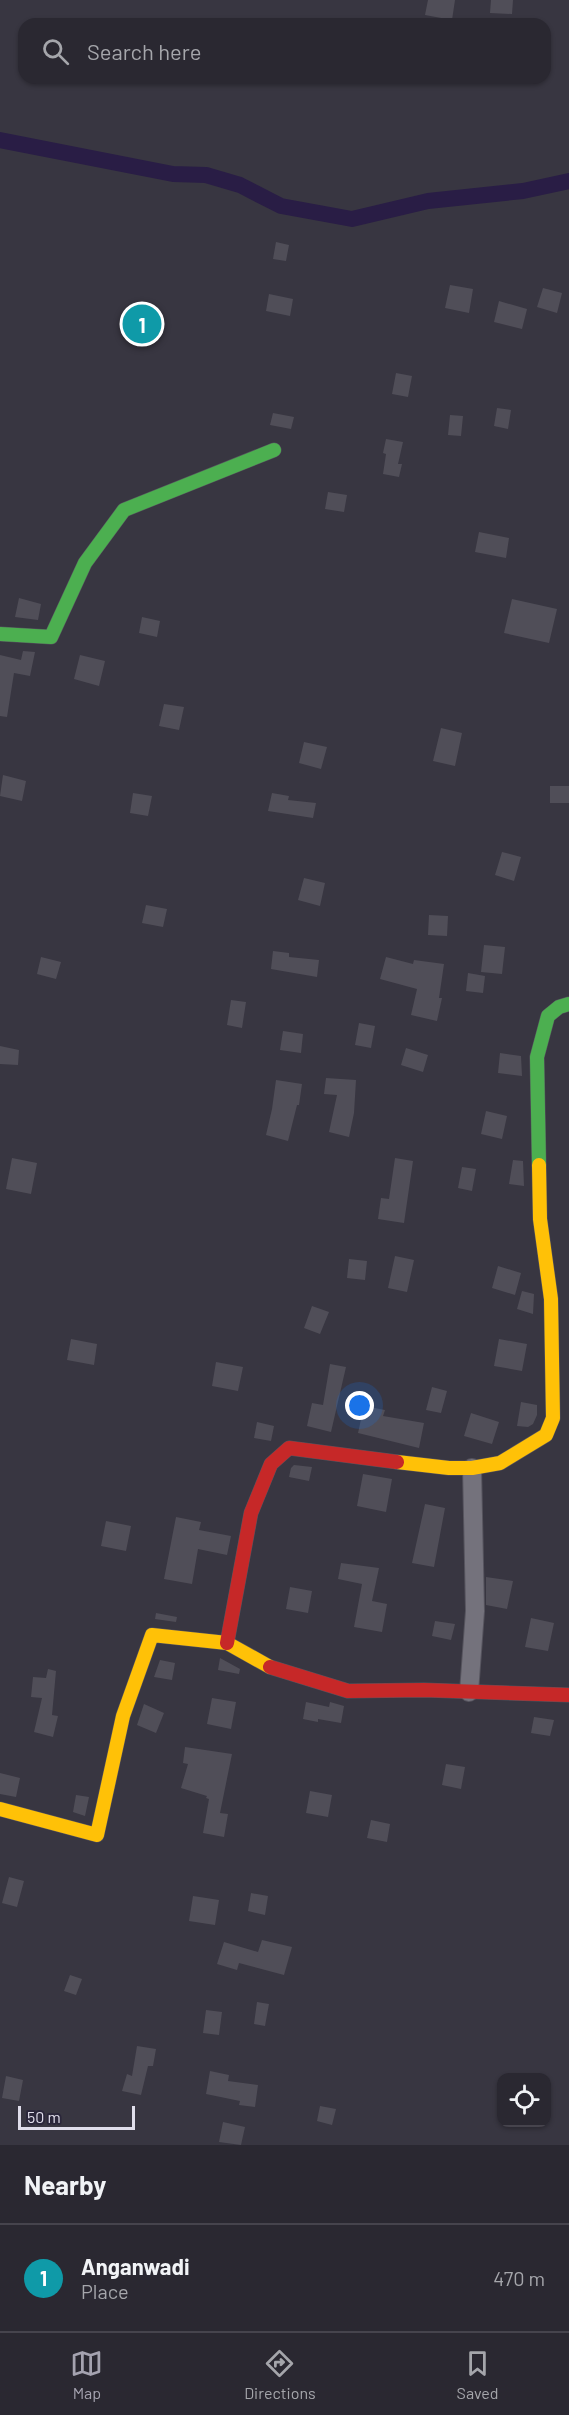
<!DOCTYPE html>
<html lang="en">
<head>
<meta charset="utf-8">
<style>
  body { margin:0; font-family:Barlow,sans-serif; background:#36343d; color:#f1f3f6 }
  .controls { position:absolute; right:18px; bottom:18px; display:grid; overflow:hidden; border-radius:12px; box-shadow:0 2px 4px #0004 }
  .controls button { width:54px; height:54px; display:grid; place-items:center; padding:0; border:0; border-bottom:2px solid #46444d; background:#2a2831; color:#f1f3f6; font:30px sans-serif }
  .scale { position:absolute; left:18px; bottom:15px; width:117px; box-sizing:border-box; padding-left:6px; border:3px solid #e0deeb; border-top:0; font-size:16px; line-height:21px; white-space:nowrap; color:#e0deeb; -webkit-text-stroke:4px #2b273b; paint-order:stroke }
  .you { position:absolute; left:360px; top:1406px; width:21px; height:21px; margin:-15px; border:4px solid #fff; border-radius:50%; background:#1a73e8; box-shadow:0 0 0 9px #1a73e833 }
  .badge { display:grid; place-items:center; width:39px; height:39px; border-radius:50%; background:#a5a3b0; color:#fff; font-size:20px; font-weight:700 }
  .pin { position:absolute; translate:-50% -50%; border:3px solid #fff; box-shadow:0 2px 6px #0006 }
  .list { margin:0; padding:0; list-style:none }
  h2 { display:flex; justify-content:space-between; align-items:center; height:78px; margin:0; padding:0 24px; font-size:26px }
  h2 small { font-size:20px; font-weight:400; color:#a5a6ab }
  .list li { display:grid; grid-template-columns:39px 1fr auto; gap:18px; align-items:center; box-sizing:border-box; height:108px; padding:0 24px; border-top:2px solid #46444d }
  .list b { display:block; font-size:22px; white-space:nowrap }
  .list p { margin:0; font-size:20px; white-space:nowrap; color:#a5a6ab }
  .list em { font-size:20px; font-style:normal; color:#a5a6ab }
  .icon { flex:none; width:33px; height:33px; fill:none; stroke:currentColor; stroke-width:2; stroke-linecap:round; stroke-linejoin:round }
  .map { position:relative; flex:none; width:569px; height:2145px; overflow:hidden }
  .search { position:absolute; background:#2a2831; box-shadow:0 2px 4px #0004; left:18px; right:18px; top:18px; height:66px; display:flex; align-items:center; gap:15px; box-sizing:border-box; padding:0 21px; border-radius:18px; color:#a5a6ab; font-size:22px }
  .sheet { height:186px; background:#2a2831 }
  nav { display:flex; justify-content:space-around; align-items:center; box-sizing:border-box; height:84px; border-top:2px solid #46444d; background:#2a2831; font-size:16px; color:#a5a6ab }
  nav a { display:grid; justify-items:center; gap:3px }
  nav .on { color:#a5a3b0 }
  .map>svg:first-child { display:block }
  .lines { fill:none; stroke-linecap:round; stroke-linejoin:round }
  .canal { stroke:#291d45; stroke-width:16 }
  .building { fill:#504e58 }
  .street-casing { stroke:#56545e; stroke-width:20 }
  .fast-casing { stroke:#56545e; stroke-width:15 }
  .slow-casing { stroke:#56545e; stroke-width:15 }
  .jam-casing { stroke:#56545e; stroke-width:15 }
  .street { stroke:#74727c; stroke-width:18 }
  .fast { stroke:#4caf50; stroke-width:14 }
  .slow { stroke:#ffc107; stroke-width:14 }
  .jam { stroke:#c62828; stroke-width:14 }
</style>
</head>
<body>
<div class="map">
<svg width="569" height="2145" viewBox="0 0 569 2145">
  <rect width="100%" height="100%" fill="#383641"/>
  <g class="lines">
    <path class="canal" d="M0,140l173,34 33,1 34,10 41,21 71,13 76,-18 95,-10 46,-10"/>
  </g>
  <path class="building" d="M428,0h27l-3,20 -27,-5z
    M491,0h22l-1,14 -22,-1z
    M276,242l13,3 -3,16 -13,-2z
    M450,285l23,4 -4,24 -24,-5z
    M543,288l19,5 -5,20 -20,-6z
    M269,294l24,5 -3,17 -24,-5z
    M499,301l28,8 -5,20 -28,-7z
    M134,310l24,7 -12,20 -17,-7z
    M396,373l16,3 -4,21 -16,-3z
    M497,408l14,2 -3,19 -14,-3z
    M273,413l21,4 -3,12 -21,-4z
    M450,415l13,1 -2,20 -13,-1z
    M386,439l17,3 -5,22h4l-3,13 -16,-3 3,-20 -3,-1z
    M328,492l19,3 -3,17 -19,-3z
    M479,532l30,6 -3,20 -31,-6z
    M19,598l22,6 -3,16 -23,-3z
    M512,599l45,10 -8,34 -45,-10z
    M142,617l18,4 -3,16 -18,-4z
    M23,651l12,1 -5,24 -16,-3 -7,44 -7,-1v-61l21,5z
    M80,655l25,6 -6,25 -25,-7z
    M164,704l20,3 -5,23 -20,-4z
    M441,728l21,5 -7,33 -22,-5z
    M304,742l23,5 -6,22 -22,-6z
    M3,775l23,6 -4,20 -22,-5z
    M550,786h19v17h-19z
    M133,793l19,3 -4,20 -18,-3z
    M272,793l17,3 -1,4 28,3 -3,15 -45,-7z
    M502,852l19,5 -7,24 -19,-6z
    M304,878l21,5 -5,23 -22,-6z
    M146,905l21,4 -4,18 -21,-4z
    M429,915l19,1 -1,20 -19,-1z
    M484,945l21,2 -3,27 -21,-2z
    M273,951l16,2v4l30,3 -2,17 -46,-8z
    M41,957l20,5 -5,17 -19,-5z
    M386,957l27,7 1,-4 30,4 -5,34h3l-5,23 -26,-6 6,-26 -37,-10z
    M468,973l17,3 -2,17 -17,-2z
    M231,1000l15,2 -4,26 -15,-3z
    M359,1023l16,3 -4,22 -16,-3z
    M283,1031l20,3 -2,19 -21,-3z
    M0,1046l19,4 -1,15 -18,-1z
    M406,1048l22,7 -5,17 -22,-7z
    M500,1053l21,3 1,20 -24,-3z
    M326,1078l30,2 -2,33 -5,24 -20,-5 8,-37 -13,-1z
    M276,1080l26,4 -3,21h-2l-9,36 -22,-6 6,-26z
    M486,1111l21,5 -5,23 -21,-5z
    M12,1158l25,5 -6,31 -25,-5z
    M395,1158l18,3 -9,62 -26,-4 3,-21 8,1z
    M513,1160l10,1 1,25 -15,-2z
    M462,1167l14,2 -4,22 -14,-3z
    M395,1256l19,4 -7,32 -19,-4z
    M349,1259l18,2 -2,19 -18,-2z
    M498,1266l23,7 -6,22 -23,-7z
    M522,1291l12,3 -1,20 -16,-5z
    M312,1306l17,6 -9,22 -16,-6z
    M71,1339l26,5 -3,21 -27,-5z
    M499,1339l28,5 -5,27 -28,-5z
    M216,1362l27,5 -5,24 -26,-5z
    M330,1364l16,3 -15,65 -24,-6 5,-23 11,2z
    M432,1387l15,4 -6,22 -15,-3z
    M521,1402l16,3v10l-4,9 -5,3 -11,-1z
    M364,1406l21,4 -2,6 41,7 -5,25 -61,-15z
    M471,1413l28,9 -7,22 -28,-8z
    M257,1422l17,4 -3,15 -17,-3z
    M294,1465l18,2 -3,14 -20,-4 2,-9z
    M363,1474l29,5 -6,33 -29,-6z
    M425,1504l20,4 -11,59 -22,-4z
    M176,1517l25,5 -2,8 32,6 -4,19 -29,-6 -6,35 -28,-5z
    M106,1521l25,5 -5,25 -25,-5z
    M341,1563l38,5 -7,33 15,3 -5,28 -28,-5 8,-43 -24,-5z
    M486,1577l27,4 -6,28 -21,-4z
    M290,1587l22,4 -4,22 -22,-4z
    M156,1613l21,4 -1,5 -21,-3z
    M531,1618l23,5 -6,28 -23,-4z
    M435,1621l20,3 -4,16 -19,-4z
    M220,1658l20,11 -1,5 -21,-4z
    M160,1660l15,3 -3,17 -18,-3z
    M48,1669l8,2 -4,44 6,1 -5,21 -19,-5 8,-34 -11,-1 2,-20 13,1z
    M212,1698l24,4 -5,27 -24,-5z
    M306,1702l23,5 1,-5 14,4 -3,17 -23,-4v3l-15,-3z
    M144,1704l20,9 -8,20 -19,-8z
    M534,1717l20,3 -4,16 -19,-3z
    M185,1747l47,7 -12,59 8,1 -4,23 -21,-4 6,-34 -3,-1 1,-2 -26,-8 7,-24 -5,-1z
    M446,1764l19,3 -4,22 -19,-4z
    M0,1773l20,5 -4,19 -16,-3z
    M310,1791l22,4 -4,22 -22,-4z
    M76,1795l13,2 -4,19 -12,-4z
    M371,1820l19,4 -3,18 -20,-4z
    M9,1877l15,4 -7,26 -15,-4z
    M251,1893l17,3 -3,19 -17,-4z
    M193,1896l26,4 -4,25 -26,-4z
    M262,1940l30,7 -8,28 -45,-12 -2,7 -20,-6 7,-22 34,10z
    M70,1975l12,4 -6,16 -12,-4z
    M257,2002l12,2 -4,22 -11,-2z
    M206,2010l16,2 -3,23 -16,-2z
    M137,2046l19,3 -3,17h-5l-7,29 -19,-4 5,-17 5,2z
    M210,2071l19,4 -1,6 30,4 -3,22 -16,-2 1,-4 -34,-7z
    M6,2076l17,4 -4,21 -17,-3z
    M320,2106l16,3 -4,16 -15,-4z
    M223,2122l22,5 -4,18 -22,-3z"/>
  <g class="lines">
    <g class="street-casing">
      <path id="street" d="M469,1692l6,-81 -3,-143"/>
    </g>
    <g class="fast-casing">
      <path id="fast" d="M0,634l51,3 34,-74 39,-53 150,-60
        M539,1165l-2,-108 11,-41 11,-9 10,-3"/>
    </g>
    <g class="slow-casing">
      <path id="slow" d="M397,1462l52,6h23l28,-5 46,-28 7,-17 -2,-119 -11,-80 -1,-54
        M0,1809l97,26 26,-119 29,-81 75,8 43,24"/>
    </g>
    <g class="jam-casing">
      <path id="jam" d="M227,1643l24,-130 20,-49 18,-16 108,14
        M270,1667l78,24 76,-1 145,5"/>
    </g>
    <use href="#street" class="street"/>
    <use href="#fast" class="fast"/>
    <use href="#slow" class="slow"/>
    <use href="#jam" class="jam"/>
  </g>
</svg>
<div class="controls">
<button><svg class="icon" aria-label="locate" viewBox="0 0 24 24"><circle cx="12" cy="12" r="6"/><path d="M12 2v4M12 18v4M2 12h4M18 12h4"/></svg></button>
</div>
<div class="scale">50 m</div>
<div class="you"></div>
<div class="pin badge" style="left:142px;top:324px;background:#0f9aa8">1</div>
<div class="search"><svg class="icon" aria-label="search" viewBox="0 0 24 24"><circle cx="10" cy="10" r="6"/><path d="M15 15l6 6"/></svg>Search here</div>
</div>
<section class="sheet">
<h2>Nearby<small></small></h2>
<ul class="list">
<li><span class="badge" style="background:#0f9aa8">1</span><div><b>Anganwadi</b><p>Place</p></div><em>470 m</em></li>
</ul>
</section>
<nav>
<a class="on"><svg class="icon" aria-label="map" viewBox="0 0 24 24"><path d="M3 6l6-2 6 2 6-2v14l-6 2-6-2-6 2zM9 4v14M15 6v14"/></svg>Map</a>
<a><svg class="icon" aria-label="directions" viewBox="0 0 24 24"><path d="M12 3l9 9-9 9-9-9zM9 14v-3h6M13 9l2 2-2 2"/></svg>Directions</a>
<a><svg class="icon" aria-label="saved" viewBox="0 0 24 24"><path d="M7 4h10v16l-5-4-5 4z"/></svg>Saved</a>
</nav>
</body>
</html>
